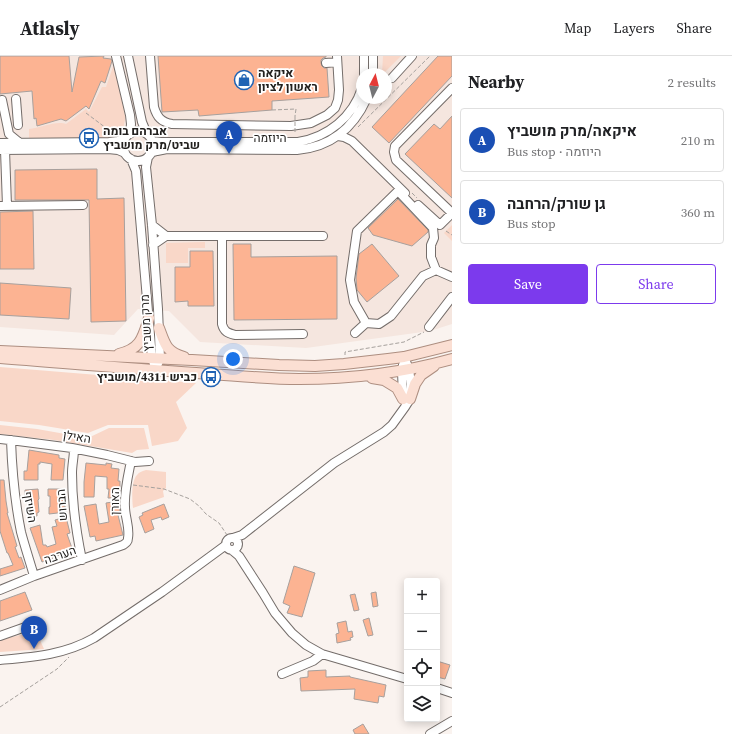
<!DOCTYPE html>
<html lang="en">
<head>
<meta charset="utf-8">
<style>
  body { margin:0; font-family:"Source Serif 4",Heebo,serif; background:#f2f2f2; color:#202124 }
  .controls { position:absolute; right:12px; bottom:12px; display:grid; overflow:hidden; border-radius:4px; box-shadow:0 2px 10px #0003 }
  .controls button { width:36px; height:36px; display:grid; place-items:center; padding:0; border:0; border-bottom:1px solid #e0e0e0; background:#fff; color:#202124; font:20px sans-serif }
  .compass { position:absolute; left:356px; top:12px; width:36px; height:36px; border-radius:50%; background:#fff; box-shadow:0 2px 10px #0003; rotate:7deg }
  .you { position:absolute; left:233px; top:303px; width:14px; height:14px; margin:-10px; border:3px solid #fff; border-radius:50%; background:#1a73e8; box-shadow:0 0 0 6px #1a73e833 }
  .badge { display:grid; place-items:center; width:26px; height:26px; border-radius:50%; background:#7c3aed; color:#fff; font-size:13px; font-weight:700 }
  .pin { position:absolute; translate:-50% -33px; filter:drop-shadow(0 1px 2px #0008) }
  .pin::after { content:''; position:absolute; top:21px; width:14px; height:12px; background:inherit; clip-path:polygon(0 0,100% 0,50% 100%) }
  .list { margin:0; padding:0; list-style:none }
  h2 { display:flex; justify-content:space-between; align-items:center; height:52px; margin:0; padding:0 16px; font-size:17px }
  h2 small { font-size:13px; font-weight:400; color:#757577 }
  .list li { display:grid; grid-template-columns:26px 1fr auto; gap:12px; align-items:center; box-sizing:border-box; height:64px; margin:0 8px 8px; padding:0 8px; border:1px solid #e0e0e0; border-radius:4px }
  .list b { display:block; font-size:15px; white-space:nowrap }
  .list p { margin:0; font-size:13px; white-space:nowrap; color:#757577 }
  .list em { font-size:13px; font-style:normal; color:#757577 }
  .actions { display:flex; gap:8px; padding:12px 16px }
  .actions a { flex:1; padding:9px 0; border:1px solid #7c3aed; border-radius:4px; text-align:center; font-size:14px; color:#7c3aed }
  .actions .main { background:#7c3aed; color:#fff }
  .icon { flex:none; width:22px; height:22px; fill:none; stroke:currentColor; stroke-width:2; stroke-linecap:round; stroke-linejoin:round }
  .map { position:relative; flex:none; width:452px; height:678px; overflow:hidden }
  header { display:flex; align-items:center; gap:24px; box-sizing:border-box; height:56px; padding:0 20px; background:#fff; border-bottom:1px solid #e0e0e0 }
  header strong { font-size:19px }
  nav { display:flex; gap:22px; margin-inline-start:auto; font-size:14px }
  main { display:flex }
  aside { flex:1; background:#fff }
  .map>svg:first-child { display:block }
  .built { fill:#f5e6df; fill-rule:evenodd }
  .green { fill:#f9d7c8 }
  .building { fill:#fcb392; stroke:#a7a09d }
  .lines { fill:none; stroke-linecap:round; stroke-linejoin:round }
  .minor-casing { stroke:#746d6a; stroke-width:10 }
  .major-casing { stroke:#ad8e80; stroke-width:12 }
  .path { stroke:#a6a19d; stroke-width:1; stroke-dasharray:4 2; stroke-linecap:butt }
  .minor { stroke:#fff; stroke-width:8 }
  .major { stroke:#fbdfd3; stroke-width:10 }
  .path-bridge { stroke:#a6a19d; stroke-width:1; stroke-dasharray:4 2; stroke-linecap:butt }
  .labels { text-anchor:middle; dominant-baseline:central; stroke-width:3.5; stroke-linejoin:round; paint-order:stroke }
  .poi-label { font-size:12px; font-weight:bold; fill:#22201e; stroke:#fff; text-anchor:start }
  .street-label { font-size:12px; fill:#22201e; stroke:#fff }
</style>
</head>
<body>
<header>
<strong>Atlasly</strong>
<nav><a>Map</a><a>Layers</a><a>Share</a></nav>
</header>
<main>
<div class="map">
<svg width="452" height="678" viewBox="0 0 452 678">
  <rect width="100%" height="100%" fill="#faf3ef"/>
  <path class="built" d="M0,0h452v268l-22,7 -124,17 -106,-6 -31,-31 -31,-2 -24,26 -114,-8zM362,18h24v24h-24z"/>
  <path class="green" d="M383,0h18l-18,18h-1z
    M114,8l11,52v4l-2,9 -5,6 -8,3 -81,2v-11c11,-1 28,-9 37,-5l20,-15 3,3 13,-25h4z
    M452,169v16l-8,-8z
    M205,186v6h-17v15h-22v-20z
    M0,311l196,16 -20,19 11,26 -9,13 -26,5 -4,-21h-40l-20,8 -49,-8 -39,-4z
    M0,369l37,4 51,9 21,-10h35l5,21 -12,1 -5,3 -78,-13 -54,-6z
    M146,414l20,2v16l-3,3 1,6 -31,11c-1,-8 -2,-27 4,-33 2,-3 6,-4 9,-5z
    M36,575l8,18 -44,3v-12z"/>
  <path class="building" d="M0,0h69l3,36 7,-35 25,-1 -1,2 8,1 1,2 -7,22 -4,-2 -12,28 -3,-3 -20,15 -5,-2 -24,7 -1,-8 -2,1 -2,-28 -32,3z
    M158,0h168v1l-3,1 -2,2v3l1,3 2,2h3l2,29 -57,4v9l-73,6 -1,-6 -36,2z
    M438,0h14v20l-63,67 -17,-16z
    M452,60v82l-47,-44 29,-30 6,5z
    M97,113v30l27,-1 2,123 -35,1 -2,-122h-74v-30z
    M398,143l30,31v2l-16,14 -39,-11 -5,-7z
    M33,155l1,58h-34v-57z
    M233,188h18v13l86,-1v63l-103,1z
    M372,188l27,32 -32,26 -10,-12 -1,-12 3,-24z
    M190,195h23l1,55h-26v-5l-13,1v-35h15z
    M0,227l71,5 -2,31 -69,-4z
    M29,394l30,5v3l6,1 -2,21h-12l1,-16 -12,-2v2h-2v16h-14v-9h3z
    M86,407l20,2v-2l6,1 -1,4 8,1 -1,12h2v13h-2v4h-10l1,-9h-2v-12l-12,-1 -1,21h-10v-15z
    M0,424h4l2,21 2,12h-1l10,33 -2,1 4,11 2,-1 4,11 -25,8v-7l13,-4 -5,-12h-1l-7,-22z
    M38,433l1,10 -1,1 1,12 -2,1v3l-8,1 -1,-21h-3v-6z
    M48,433h15v17h2l1,6 -17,2v-7h1v-11h-2z
    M119,445l1,13 -2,1 5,20 -27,6 -1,-5 -5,1 -6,-31 12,-2 3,20 10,-2 -3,-19z
    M164,448l5,13 -7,3 -1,-3 -10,3 3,9 -9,4 -6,-16 4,-2 -1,-2z
    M66,461l4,16 -3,1 6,17 -20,6v1l-11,4 -12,-34 10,-3 3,20h3l1,2 9,-3 -4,-17 5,-1 -2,-6z
    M294,510l21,7 -13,44 -15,-4 3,-7 -7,-3z
    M25,536l7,18 -32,11v-20z
    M376,536l2,14 -5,1 -2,-14z
    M355,538l4,16 -5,1 -4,-16z
    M369,562l4,17 -5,1 -5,-16z
    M346,565l2,11 4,-1 1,6 -3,1 1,2 -14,3 -1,-9 3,-1 -2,-10z
    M437,605l13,4 -5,14 -8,-2z
    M326,614v7l24,-1v1l36,8 -2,12 -5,-1 -1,7 -24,-4 1,-10 -54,2 -1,-13 8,-1v-6z
    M363,668l6,10h-14l-2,-4z"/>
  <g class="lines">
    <g class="minor-casing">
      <path id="minor" d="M116,0l14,59 1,9 -1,10
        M128,0l14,66 5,12
        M150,0l4,51c3,10 7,15 18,17l119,2 20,-3 16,-8 8,-7 3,-8 1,-10 -2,-34
        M364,0v18
        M326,7l11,-1
        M373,18v-18
        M392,22l20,-22
        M16,43l2,26
        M2,44l7,34 11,9
        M123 90a15 15 0 1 1 30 0a15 15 0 1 1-30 0Z
        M338,80l6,1 8,4 53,52
        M152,85l9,1h137c30,-5 55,-25 64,-54
        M0,87l109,-1 9,-1 7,-3
        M0,94l108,-1 10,1 7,3
        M5,94l2,56
        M150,97l7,-2 10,-2 130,1c34,-3 56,-21 70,-52
        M148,101l-2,10 6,58 6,84 2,50 -5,11
        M131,103l5,12 16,187 2,6
        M418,149l22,20 12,-12
        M0,150l83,-1
        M452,157l-56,-53 -2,-8 1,-6 57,-58
        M152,169l14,11
        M222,180v88c2,8 6,9 13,11l68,-1
        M153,189l13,-9h157
        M366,267l-12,-21 -4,-22 7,-49 41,-40 35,37 1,10 -3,7v12l5,13
        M429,271l23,-30
        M355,277l11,-10 13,1 12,-8 32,-40 13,-6 16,7
        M403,342l-1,-27 1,-6
        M0,383l18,2 54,7 35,7 28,7 14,-1
        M11,384c1,31 4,62 10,92 4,15 9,30 13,44
        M74,393c0,8 -2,16 -2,24 0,29 4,58 10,87
        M226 488a6 6 0 1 1 12 0a6 6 0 1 1-12 0Z
        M233,482l9,-3 92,-72 50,-31 8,-7 13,-18 5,-8 1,-15 -2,-15 -5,-12
        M233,495l6,5 24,37 12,20 17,20 14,12 16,9 85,25
        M0,534l34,-14 89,-31c3,-2 5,-3 5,-7 2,-10 -3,-21 -3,-31 -1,-15 3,-31 6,-46
        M0,580l31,-11
        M0,604c34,-3 64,-5 94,-22l68,-46 64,-47
        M282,618l31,-13 9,-7
        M437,632l15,5
        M430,678l22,-13"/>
    </g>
    <g class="major-casing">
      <path id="major" d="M159,272c6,16 7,24 25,29
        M0,295l192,9 87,5 36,1 29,-2 44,-5 16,-2 48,-12
        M119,298c22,-5 24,-17 30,-36
        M0,302c65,5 131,11 196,15 35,2 69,6 103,6 52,0 103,-6 153,-20
        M372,322l12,2 13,8 6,11
        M410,343l5,-15 6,-9 13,-9"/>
    </g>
    <path class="path" d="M272,54l24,-1 -1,7
      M86,57l28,21
      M358,71l72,-71
      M412,137l5,5
      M446,175l6,4
      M345,299v-3l59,-10 20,-10
      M133,429l31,4 26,10 9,7 7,8 13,9 8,12
      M0,651l57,-38 12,-12"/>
    <use href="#minor" class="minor"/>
    <use href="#major" class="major"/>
    <path class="path-bridge" d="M295,76v-16"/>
  </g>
  <defs>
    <g id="shop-ring" transform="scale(1)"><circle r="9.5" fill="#fff" stroke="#2063b4" stroke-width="1.5"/><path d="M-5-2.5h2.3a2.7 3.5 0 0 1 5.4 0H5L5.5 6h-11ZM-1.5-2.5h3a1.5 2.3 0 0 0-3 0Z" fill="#2063b4"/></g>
    <g id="bus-ring" transform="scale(1)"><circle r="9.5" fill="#fff" stroke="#2063b4" stroke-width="1.5"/><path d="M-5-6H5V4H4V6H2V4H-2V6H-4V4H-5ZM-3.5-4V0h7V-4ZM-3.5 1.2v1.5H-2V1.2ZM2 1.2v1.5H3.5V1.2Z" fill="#2063b4"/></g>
  </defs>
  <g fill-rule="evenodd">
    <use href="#shop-ring" x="244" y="24"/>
    <use href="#bus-ring" x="89" y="82"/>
    <use href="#bus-ring" x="211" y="321"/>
  </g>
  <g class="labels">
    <g class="poi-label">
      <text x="258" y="17">איקאה<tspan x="258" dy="14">ראשון לציון</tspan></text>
      <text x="103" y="75">אברהם בומה<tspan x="103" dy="14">שביט/מרק מושביץ</tspan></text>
      <text x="197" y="321" text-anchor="end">כביש 4311/מושביץ</text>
    </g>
    <g class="street-label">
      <text x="270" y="82">היוזמה</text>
      <text transform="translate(146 267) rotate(-93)">מרק משביץ</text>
      <text transform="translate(77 381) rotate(9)">האילן</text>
      <text transform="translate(115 445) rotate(-89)">האורן</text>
      <text transform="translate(62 449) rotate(-94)">הברוש</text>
      <text transform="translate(30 451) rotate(81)">השיזף</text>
      <text transform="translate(60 499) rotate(-19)">הערבה</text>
    </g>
  </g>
</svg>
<div class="controls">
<button>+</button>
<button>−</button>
<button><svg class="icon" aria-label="locate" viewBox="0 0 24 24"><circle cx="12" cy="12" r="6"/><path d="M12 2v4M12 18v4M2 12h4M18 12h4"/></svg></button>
<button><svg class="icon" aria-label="layers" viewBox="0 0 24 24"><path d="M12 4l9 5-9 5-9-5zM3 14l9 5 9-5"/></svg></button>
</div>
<svg class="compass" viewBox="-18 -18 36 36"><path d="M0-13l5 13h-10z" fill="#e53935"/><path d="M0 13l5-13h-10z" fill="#757577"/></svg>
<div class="you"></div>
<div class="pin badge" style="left:229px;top:98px;background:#1a4fb4">A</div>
<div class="pin badge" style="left:34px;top:593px;background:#1a4fb4">B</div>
</div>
<aside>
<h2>Nearby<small>2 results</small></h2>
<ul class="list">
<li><span class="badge" style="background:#1a4fb4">A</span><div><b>איקאה/מרק מושביץ</b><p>Bus stop · היוזמה</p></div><em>210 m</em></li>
<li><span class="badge" style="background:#1a4fb4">B</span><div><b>גן שורק/הרחבה</b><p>Bus stop</p></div><em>360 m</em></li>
</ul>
<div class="actions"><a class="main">Save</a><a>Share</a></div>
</aside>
</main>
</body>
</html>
